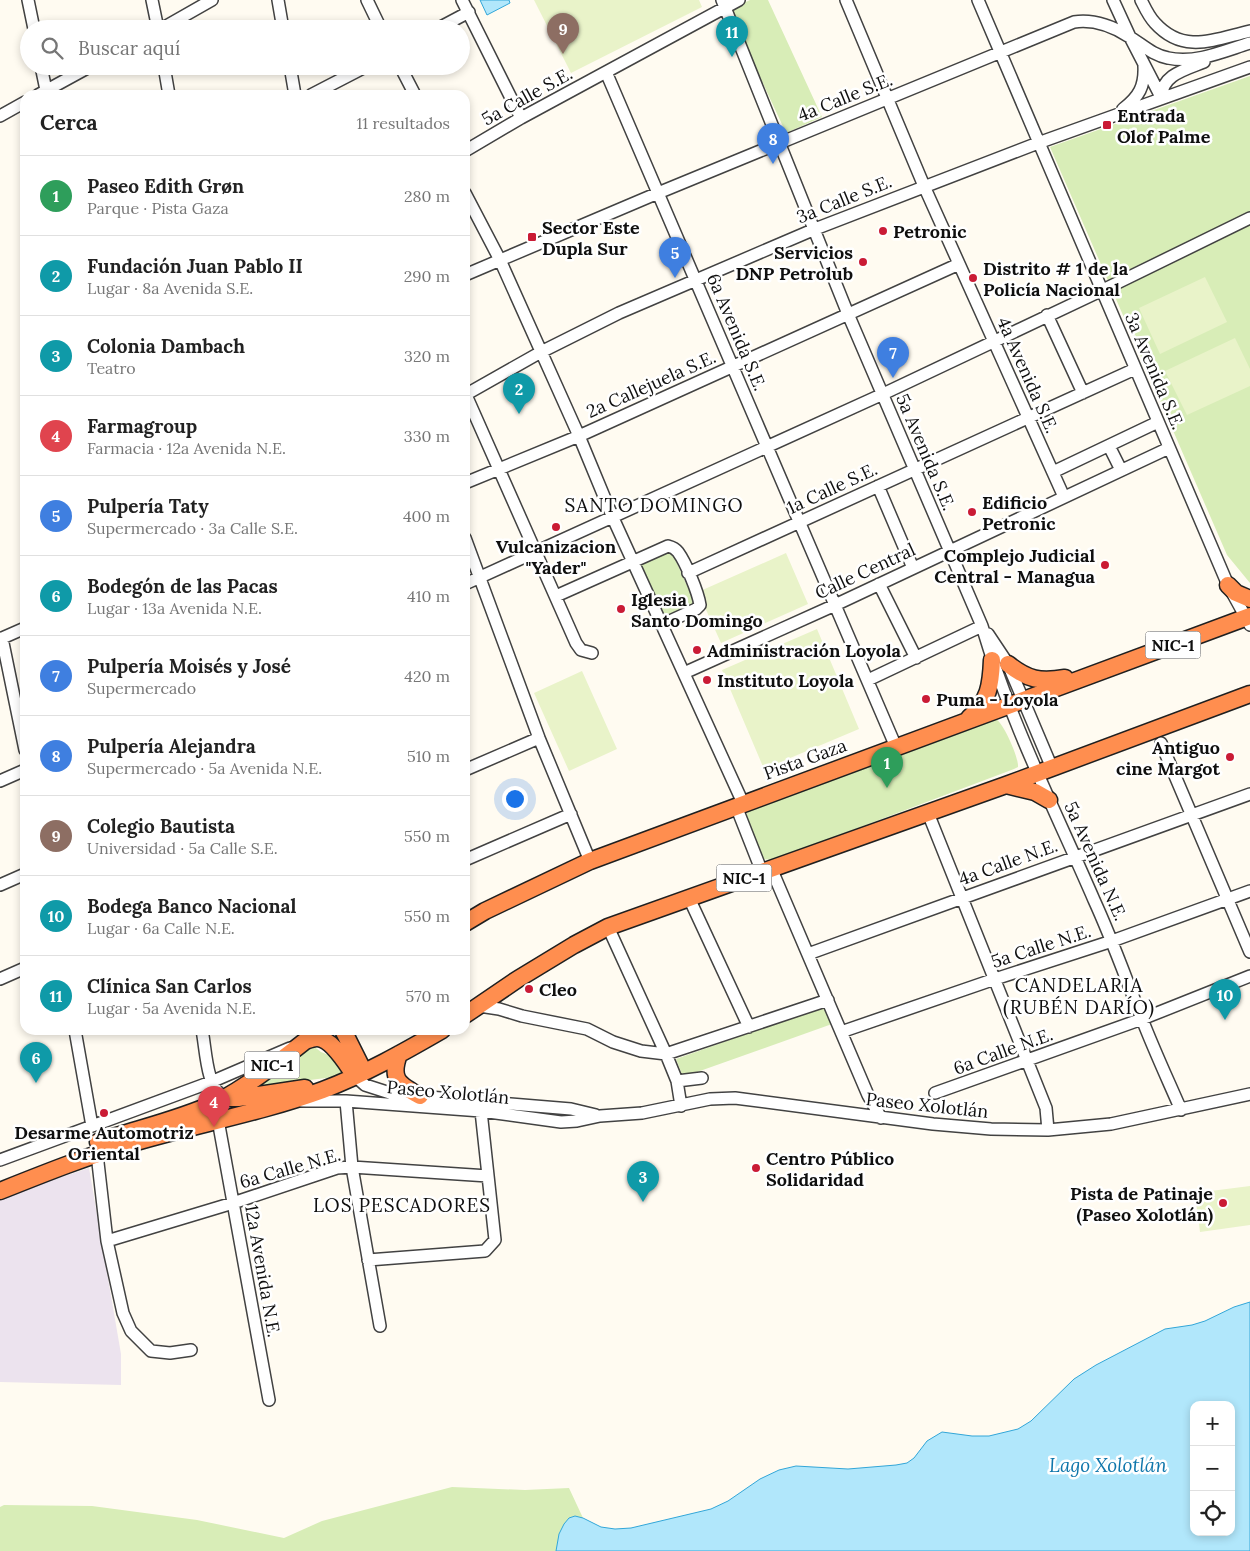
<!DOCTYPE html>
<html lang="es">
<head>
<meta charset="utf-8">
<style>
  body { margin:0; font-family:Lora,serif; background:#f6f6f6; color:#222 }
  .controls { position:absolute; right:15px; bottom:15px; display:grid; overflow:hidden; border-radius:10px; box-shadow:0 2px 8px #0003 }
  .controls button { width:45px; height:45px; display:grid; place-items:center; padding:0; border:0; border-bottom:1px solid #e0e0e0; background:#fff; color:#222; font:25px sans-serif }
  .you { position:absolute; left:514px; top:798px; width:18px; height:18px; margin:-12px; border:4px solid #fff; border-radius:50%; background:#1a73e8; box-shadow:0 0 0 8px #1a73e833 }
  .badge { display:grid; place-items:center; width:32px; height:32px; border-radius:50%; background:#ca1b35; color:#fff; font-size:16px; font-weight:700 }
  .pin { position:absolute; translate:-50% -41px; filter:drop-shadow(0 1px 2px #0008) }
  .pin::after { content:''; position:absolute; top:26px; width:18px; height:15px; background:inherit; clip-path:polygon(0 0,100% 0,50% 100%) }
  .list { margin:0; padding:0; list-style:none }
  h2 { display:flex; justify-content:space-between; align-items:center; height:65px; margin:0; padding:0 20px; font-size:21px }
  h2 small { font-size:16px; font-weight:400; color:#767676 }
  .list li { display:grid; grid-template-columns:32px 1fr auto; gap:15px; align-items:center; box-sizing:border-box; height:80px; padding:0 20px; border-top:1px solid #e0e0e0 }
  .list b { display:block; font-size:19px; white-space:nowrap }
  .list p { margin:0; font-size:16px; white-space:nowrap; color:#767676 }
  .list em { font-size:16px; font-style:normal; color:#767676 }
  .icon { flex:none; width:28px; height:28px; fill:none; stroke:currentColor; stroke-width:2; stroke-linecap:round; stroke-linejoin:round }
  .map { position:relative; flex:none; width:1250px; height:1551px; overflow:hidden }
  .search { position:absolute; background:#fff; box-shadow:0 2px 8px #0003; left:20px; top:20px; width:450px; height:55px; display:flex; align-items:center; gap:12px; box-sizing:border-box; padding:0 18px; border-radius:28px; color:#767676; font-size:19px }
  .panel { position:absolute; background:#fff; box-shadow:0 2px 8px #0003; left:20px; top:90px; width:450px; height:945px; border-radius:15px }
  .map>svg:first-child { display:block }
  .industrial { fill:#ece3ee }
  .green { fill:#d8edb7 }
  .pitch { fill:#e9f3c9 }
  .water { fill:#b1e7fb; stroke:#32a6d8; fill-rule:evenodd }
  .lines { fill:none; stroke-linecap:round; stroke-linejoin:round }
  .minor-casing { stroke:#424242; stroke-width:14 }
  .highway-casing { stroke:#202020; stroke-width:19 }
  .minor { stroke:#fff; stroke-width:11 }
  .highway { stroke:#ff8e4f; stroke-width:16 }
  .poi-dot { fill:#ca1b35; stroke:#fff; stroke-width:2 }
  .labels { text-anchor:middle; dominant-baseline:central; stroke-width:5; stroke-linejoin:round; paint-order:stroke }
  .shield { fill:#fff; stroke:#575757; stroke-width:1 }
  .shield-label { font-size:16px; font-weight:bold; fill:#0f0f0f }
  .street-label { font-size:18px; fill:#0f0f0f; stroke:#fff }
  .poi-label { font-size:18px; font-weight:bold; fill:#0f0f0f; stroke:#fff; text-anchor:start }
  .neighbourhood-label { font-size:19px; letter-spacing:1px; fill:#0f0f0f; stroke:#fff }
  .water-label { font-size:19px; font-style:italic; fill:#0e76ab; stroke:#fff }
</style>
</head>
<body>
<div class="map">
<svg width="1250" height="1551" viewBox="0 0 1250 1551">
  <rect width="100%" height="100%" fill="#fffbf1"/>
  <path class="industrial" d="M89,1168l32,186v31l-121,-3v-185z"/>
  <path class="green" d="M750,0h18l54,117 -36,16 -57,-123z
    M1250,76v507l-23,-28 -177,-408z
    M665,551l7,1 23,52 -27,13h-5l-22,-52 2,-4z
    M996,719c8,5 23,39 22,48l-4,2 -241,91 -11,-1 -15,-41v-5l8,-6z
    M825,1006l7,18 -149,53 -7,-18z
    M312,1045l9,7 13,5 12,15 -4,4 -40,5 -55,13z
    M452,1487l73,3 44,-2 14,30h-14l-12,33h-557v-44l4,-2 88,1 105,14 87,18 38,-17z"/>
  <path class="pitch" d="M534,0h165l3,7 -131,66z
    M1205,277l22,45 -67,32 -21,-46z
    M1235,338l15,31v17l-63,29 -22,-44z
    M786,553l22,51 -87,39 -23,-51z
    M817,629l42,100 -95,40 -42,-99z
    M582,671l35,78 -48,22 -35,-78z
    M1250,1186v39l-50,7 -5,-39z"/>
  <path class="water" d="M480,0h29l1,3 -23,12z
    M1250,1302v249h-694l3,-17 5,-10 5,-6 6,-2 8,2 18,9 14,2 16,-1 80,-19 17,-8 32,-22 19,-9 17,-4 52,3 48,-4 11,-2 7,-5 13,-17 15,-9 30,4h17l29,-7 13,-8 43,-42 22,-14 69,-36 27,-4 13,-4 29,-14zM1194,1405h37v127h-37z"/>
  <g class="lines">
    <g class="minor-casing">
      <path id="minor" d="M28,0l6,29
        M152,0l6,29
        M278,0l5,29
        M367,0l14,29
        M462,0l59,118
        M722,0l126,314 134,312c28,95 73,184 112,274 18,39 32,79 48,119 12,31 26,61 39,91
        M846,0l78,186 140,311
        M978,0l250,585 22,40
        M1113,0l17,37 31,60
        M1141,0c4,8 8,17 14,23 29,32 60,16 95,8
        M161,29l51,-29
        M437,29l32,-17
        M41,66l6,29
        M164,66l5,29
        M290,66l5,29
        M400,66l15,29
        M606,72l290,675
        M38,95l53,-29
        M311,95l56,-29
        M1162,98c-2,-23 25,-29 42,-36
        M1123,109c16,-12 22,-23 21,-43
        M0,116l25,-14
        M465,151l56,-33 218,-118
        M465,193l35,67 79,176 34,82 130,285
        M465,275l193,-82 416,-171c20,-3 38,4 54,14 14,8 24,19 40,22 28,6 56,-7 82,-15
        M1047,315l36,78
        M465,395l76,-43 78,-39 196,-84 223,-86 212,-76
        M466,395l110,248 5,7 11,3
        M1109,446l12,24
        M1053,472l105,-50
        M465,483l114,-47 380,-172
        M878,486l35,82
        M465,538l74,200 51,123
        M688,573l447,-204
        M465,584l418,-190 228,-108 139,-68
        M879,584l37,74
        M556,596l112,-50c4,1 7,2 10,6 8,11 20,40 22,53l-4,4 -35,16
        M988,634l20,30 44,104
        M2,638l23,112
        M0,639l25,-11
        M684,673l151,-68 334,-157
        M868,680l114,-54
        M1161,743l89,209
        M465,770l74,-32
        M0,781l25,-11
        M736,806l26,66
        M928,813l118,295 2,22
        M465,860l106,-46
        M771,868l97,227 13,23
        M0,885l25,-11
        M689,898l60,129
        M608,927l58,127 11,27 4,25
        M808,954l442,-160
        M0,979l25,-11
        M479,1006l20,3 23,7 65,13 26,13 28,9 25,3 162,-54
        M75,1030l17,96
        M202,1030c4,19 4,58 22,67
        M841,1032l154,-53 117,-38 138,-50
        M355,1076l10,9 28,9 178,15 25,6
        M677,1081l25,-3
        M935,1093l207,-74 108,-43
        M302,1101h44l135,10 80,11 16,-1 23,-5 42,-3 68,-14 25,-1 198,26 58,5 57,1 63,-6 139,-30
        M346,1101l6,66 28,159
        M218,1120l51,280
        M97,1154l10,87 16,72 8,18 20,20 19,2 21,-3
        M0,1160l211,-78 79,-34
        M107,1241l126,-38 104,-35 15,-1 136,9
        M368,1260l117,-9 10,-11 -14,-129"/>
    </g>
    <g class="highway-casing">
      <path id="highway" d="M1228,585l8,8 14,6
        M1008,664c20,16 32,18 57,14
        M969,718c20,-17 22,-33 23,-58
        M1006,785l29,7 14,8
        M465,923l20,-12 105,-50 660,-245
        M465,1015l53,-36 56,-34 34,-18 398,-142 244,-91
        M343,1030l21,42
        M305,1041c3,-1 8,-3 12,-3 15,0 30,27 38,38
        M399,1054c-9,25 -1,30 21,42
        M225,1098h13l67,-10
        M98,1142c38,-13 80,-22 117,-39 34,-17 74,-49 104,-73
        M0,1191c45,-18 90,-36 136,-49 62,-18 127,-30 187,-52 42,-16 81,-38 119,-60"/>
    </g>
    <use href="#minor" class="minor"/>
    <use href="#highway" class="highway"/>
  </g>
  <g class="poi-dot">
    <rect x="1102" y="120" width="10" height="10" rx="2.5"/>
    <circle cx="883" cy="231" r="5"/>
    <rect x="527" y="232" width="10" height="10" rx="2.5"/>
    <circle cx="863" cy="262" r="5"/>
    <circle cx="973" cy="278" r="5"/>
    <circle cx="972" cy="512" r="5"/>
    <circle cx="556" cy="527" r="5"/>
    <circle cx="1105" cy="565" r="5"/>
    <circle cx="621" cy="609" r="5"/>
    <circle cx="697" cy="650" r="5"/>
    <circle cx="707" cy="680" r="5"/>
    <circle cx="926" cy="699" r="5"/>
    <circle cx="1230" cy="757" r="5"/>
    <circle cx="529" cy="989" r="5"/>
    <circle cx="104" cy="1113" r="5"/>
    <circle cx="756" cy="1168" r="5"/>
    <circle cx="1223" cy="1203" r="5"/>
  </g>
  <g class="labels">
    <g class="shield">
      <rect x="1145.5" y="631.5" width="55" height="27" rx="4"/>
      <rect x="716.5" y="864.5" width="55" height="27" rx="4"/>
      <rect x="244.5" y="1051.5" width="55" height="27" rx="4"/>
    </g>
    <g class="shield-label">
      <text x="1173" y="645">NIC-1</text>
      <text x="744" y="878">NIC-1</text>
      <text x="272" y="1065">NIC-1</text>
    </g>
    <g class="street-label">
      <text transform="translate(527 96) rotate(-29)">5a Calle S.E.</text>
      <text transform="translate(845 97) rotate(-22)">4a Calle S.E.</text>
      <text transform="translate(844 199) rotate(-22)">3a Calle S.E.</text>
      <text transform="translate(737 332) rotate(67)">6a Avenida S.E.</text>
      <text transform="translate(1155 371) rotate(67)">3a Avenida S.E.</text>
      <text transform="translate(1028 375) rotate(66)">4a Avenida S.E.</text>
      <text transform="translate(651 384) rotate(-24)">2a Callejuela S.E.</text>
      <text transform="translate(926 452) rotate(67)">5a Avenida S.E.</text>
      <text transform="translate(832 488) rotate(-25)">1a Calle S.E.</text>
      <text transform="translate(865 571) rotate(-25)">Calle Central</text>
      <text transform="translate(805 759) rotate(-20)">Pista Gaza</text>
      <text transform="translate(1096 861) rotate(66)">5a Avenida N.E.</text>
      <text transform="translate(1008 862) rotate(-20)">4a Calle N.E.</text>
      <text transform="translate(1041 946) rotate(-18)">5a Calle N.E.</text>
      <text transform="translate(1003 1051) rotate(-20)">6a Calle N.E.</text>
      <text transform="translate(448 1092) rotate(5)">Paseo Xolotlán</text>
      <text transform="translate(927 1105) rotate(6)">Paseo Xolotlán</text>
      <text transform="translate(290 1168) rotate(-16)">6a Calle N.E.</text>
      <text transform="translate(263 1271) rotate(80)">12a Avenida N.E.</text>
    </g>
    <g class="poi-label">
      <text x="1117" y="115">Entrada<tspan x="1117" dy="21">Olof Palme</tspan></text>
      <text x="542" y="227">Sector Este<tspan x="542" dy="21">Dupla Sur</tspan></text>
      <text x="893" y="231">Petronic</text>
      <text x="853" y="252" text-anchor="end">Servicios<tspan x="853" dy="21">DNP Petrolub</tspan></text>
      <text x="983" y="268">Distrito # 1 de la<tspan x="983" dy="21">Policía Nacional</tspan></text>
      <text x="982" y="502">Edificio<tspan x="982" dy="21">Petronic</tspan></text>
      <text x="556" y="546" text-anchor="middle">Vulcanizacion<tspan x="556" dy="21">"Yader"</tspan></text>
      <text x="1095" y="555" text-anchor="end">Complejo Judicial<tspan x="1095" dy="21">Central - Managua</tspan></text>
      <text x="631" y="599">Iglesia<tspan x="631" dy="21">Santo Domingo</tspan></text>
      <text x="707" y="650">Administración Loyola</text>
      <text x="717" y="680">Instituto Loyola</text>
      <text x="936" y="699">Puma - Loyola</text>
      <text x="1220" y="747" text-anchor="end">Antiguo<tspan x="1220" dy="21">cine Margot</tspan></text>
      <text x="539" y="989">Cleo</text>
      <text x="104" y="1132" text-anchor="middle">Desarme Automotriz<tspan x="104" dy="21">Oriental</tspan></text>
      <text x="766" y="1158">Centro Público<tspan x="766" dy="21">Solidaridad</tspan></text>
      <text x="1213" y="1193" text-anchor="end">Pista de Patinaje<tspan x="1213" dy="21">(Paseo Xolotlán)</tspan></text>
    </g>
    <g class="neighbourhood-label">
      <text x="654" y="505">SANTO DOMINGO</text>
      <text x="1079" y="985">CANDELARIA<tspan x="1079" dy="22">(RUBÉN DARÍO)</tspan></text>
      <text x="402" y="1205">LOS PESCADORES</text>
    </g>
    <g class="water-label">
      <text x="1108" y="1465">Lago Xolotlán</text>
    </g>
  </g>
</svg>
<div class="controls">
<button>+</button>
<button>−</button>
<button><svg class="icon" aria-label="locate" viewBox="0 0 24 24"><circle cx="12" cy="12" r="6"/><path d="M12 2v4M12 18v4M2 12h4M18 12h4"/></svg></button>
</div>
<div class="you"></div>
<div class="pin badge" style="left:887px;top:788px;background:#2e9e5b">1</div>
<div class="pin badge" style="left:519px;top:414px;background:#0f9aa8">2</div>
<div class="pin badge" style="left:643px;top:1202px;background:#0f9aa8">3</div>
<div class="pin badge" style="left:214px;top:1127px;background:#e0444e">4</div>
<div class="pin badge" style="left:675px;top:278px;background:#3f7fe0">5</div>
<div class="pin badge" style="left:36px;top:1083px;background:#0f9aa8">6</div>
<div class="pin badge" style="left:893px;top:378px;background:#3f7fe0">7</div>
<div class="pin badge" style="left:773px;top:164px;background:#3f7fe0">8</div>
<div class="pin badge" style="left:563px;top:54px;background:#8d6e63">9</div>
<div class="pin badge" style="left:1225px;top:1020px;background:#0f9aa8">10</div>
<div class="pin badge" style="left:732px;top:57px;background:#0f9aa8">11</div>
<div class="search"><svg class="icon" aria-label="search" viewBox="0 0 24 24"><circle cx="10" cy="10" r="6"/><path d="M15 15l6 6"/></svg>Buscar aquí</div>
<section class="panel">
<h2>Cerca<small>11 resultados</small></h2>
<ul class="list">
<li><span class="badge" style="background:#2e9e5b">1</span><div><b>Paseo Edith Grøn</b><p>Parque · Pista Gaza</p></div><em>280 m</em></li>
<li><span class="badge" style="background:#0f9aa8">2</span><div><b>Fundación Juan Pablo II</b><p>Lugar · 8a Avenida S.E.</p></div><em>290 m</em></li>
<li><span class="badge" style="background:#0f9aa8">3</span><div><b>Colonia Dambach</b><p>Teatro</p></div><em>320 m</em></li>
<li><span class="badge" style="background:#e0444e">4</span><div><b>Farmagroup</b><p>Farmacia · 12a Avenida N.E.</p></div><em>330 m</em></li>
<li><span class="badge" style="background:#3f7fe0">5</span><div><b>Pulpería Taty</b><p>Supermercado · 3a Calle S.E.</p></div><em>400 m</em></li>
<li><span class="badge" style="background:#0f9aa8">6</span><div><b>Bodegón de las Pacas</b><p>Lugar · 13a Avenida N.E.</p></div><em>410 m</em></li>
<li><span class="badge" style="background:#3f7fe0">7</span><div><b>Pulpería Moisés y José</b><p>Supermercado</p></div><em>420 m</em></li>
<li><span class="badge" style="background:#3f7fe0">8</span><div><b>Pulpería Alejandra</b><p>Supermercado · 5a Avenida N.E.</p></div><em>510 m</em></li>
<li><span class="badge" style="background:#8d6e63">9</span><div><b>Colegio Bautista</b><p>Universidad · 5a Calle S.E.</p></div><em>550 m</em></li>
<li><span class="badge" style="background:#0f9aa8">10</span><div><b>Bodega Banco Nacional</b><p>Lugar · 6a Calle N.E.</p></div><em>550 m</em></li>
<li><span class="badge" style="background:#0f9aa8">11</span><div><b>Clínica San Carlos</b><p>Lugar · 5a Avenida N.E.</p></div><em>570 m</em></li>
</ul>
</section>
</div>
</body>
</html>
